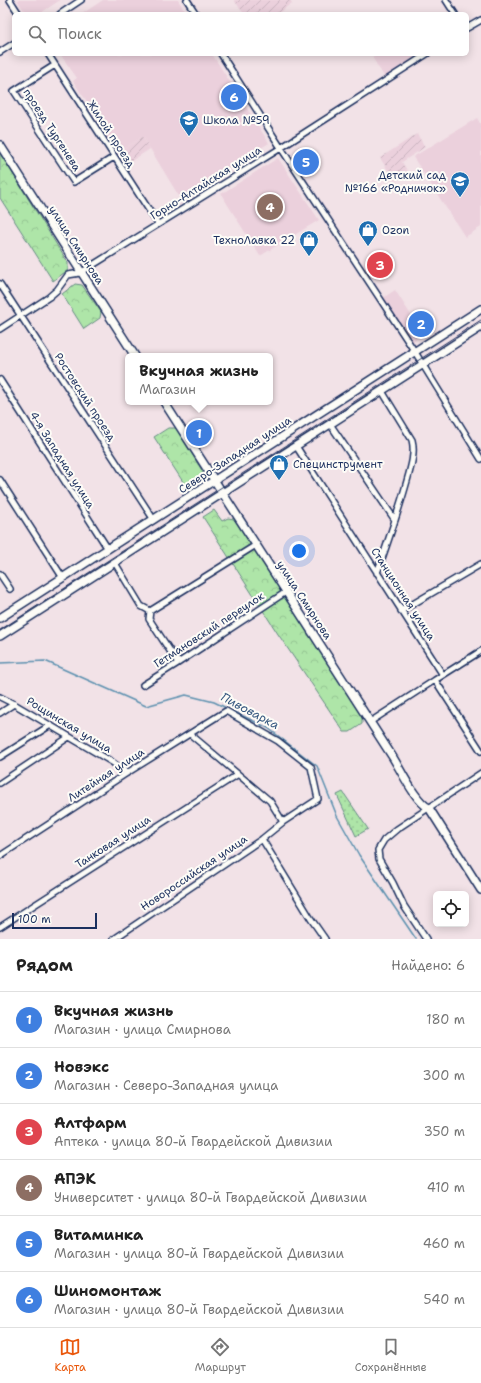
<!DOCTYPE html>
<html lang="ru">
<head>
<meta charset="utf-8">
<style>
  body { margin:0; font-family:"Shantell Sans",sans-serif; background:#f2f2f2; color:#222 }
  .controls { position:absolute; right:12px; bottom:12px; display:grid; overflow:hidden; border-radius:6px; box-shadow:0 2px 10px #0003 }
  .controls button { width:36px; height:36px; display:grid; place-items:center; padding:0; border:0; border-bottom:1px solid #e0e0e0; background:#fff; color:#222; font:20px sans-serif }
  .scale { position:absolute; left:12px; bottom:10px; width:85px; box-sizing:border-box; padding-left:4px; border:2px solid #1b2f5e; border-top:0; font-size:11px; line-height:14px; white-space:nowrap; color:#1b2f5e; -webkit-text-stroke:3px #fdfcf7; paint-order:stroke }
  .you { position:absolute; left:299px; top:551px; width:14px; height:14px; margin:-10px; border:3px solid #fff; border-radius:50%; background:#1a73e8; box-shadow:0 0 0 6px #1a73e833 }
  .badge { display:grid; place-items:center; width:26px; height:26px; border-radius:50%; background:#ea580c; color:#fff; font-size:13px; font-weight:700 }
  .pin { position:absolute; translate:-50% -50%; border:2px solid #fff; box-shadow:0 1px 4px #0006 }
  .popup { position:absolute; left:125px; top:353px; width:148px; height:52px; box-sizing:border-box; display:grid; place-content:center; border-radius:6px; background:#fff; filter:drop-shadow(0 1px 3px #0005); font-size:13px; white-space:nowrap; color:#767676 }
  .popup b { font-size:15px; color:#222 }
  .popup::after { content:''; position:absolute; left:50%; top:100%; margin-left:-8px; border:8px solid transparent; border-top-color:#fff }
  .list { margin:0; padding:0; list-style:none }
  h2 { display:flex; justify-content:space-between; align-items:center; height:52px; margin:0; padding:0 16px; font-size:17px }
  h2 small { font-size:13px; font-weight:400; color:#767676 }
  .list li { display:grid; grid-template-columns:26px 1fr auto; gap:12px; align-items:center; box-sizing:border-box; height:56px; padding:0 16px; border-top:1px solid #e0e0e0 }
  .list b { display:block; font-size:15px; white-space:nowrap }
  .list p { margin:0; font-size:13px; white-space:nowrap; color:#767676 }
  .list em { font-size:13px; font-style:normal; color:#767676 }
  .icon { flex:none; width:22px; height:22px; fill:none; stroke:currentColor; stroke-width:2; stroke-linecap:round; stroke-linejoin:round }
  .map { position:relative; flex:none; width:481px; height:939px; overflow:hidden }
  .search { position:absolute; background:#fff; box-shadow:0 2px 10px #0003; left:12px; right:12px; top:12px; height:44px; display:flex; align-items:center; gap:10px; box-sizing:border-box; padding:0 14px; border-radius:6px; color:#767676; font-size:15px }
  .sheet { height:388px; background:#fff }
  nav { display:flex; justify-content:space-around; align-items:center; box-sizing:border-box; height:56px; border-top:1px solid #e0e0e0; background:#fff; font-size:11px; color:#767676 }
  nav a { display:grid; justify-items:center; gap:2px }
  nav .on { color:#ea580c }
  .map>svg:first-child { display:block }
  .built { fill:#ebd0dc }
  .industrial { fill:url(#industrial-furrows) }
  .grass { fill:url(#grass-dots); stroke:#648a83 }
  .forest { fill:url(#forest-crowns); stroke:#648a83 }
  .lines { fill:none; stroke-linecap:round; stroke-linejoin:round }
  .stream { stroke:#5b90af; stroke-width:1.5 }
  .street-casing { stroke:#1b2f5e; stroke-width:8 }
  .secondary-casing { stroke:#1b2f5e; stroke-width:10 }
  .street { stroke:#fdfcf7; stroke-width:5 }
  .secondary { stroke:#fdfcf7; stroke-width:7 }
  .tram { stroke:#1b2f5e; stroke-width:1 }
  .labels { text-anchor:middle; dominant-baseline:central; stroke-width:4; stroke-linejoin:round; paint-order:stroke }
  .poi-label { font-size:11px; fill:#1b2f5e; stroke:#fdfcf7; text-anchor:start }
  .street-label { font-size:11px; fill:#1b2f5e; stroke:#fdfcf7 }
  .water-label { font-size:12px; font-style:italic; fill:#365880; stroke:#fdfcf7 }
</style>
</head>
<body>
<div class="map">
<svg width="481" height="939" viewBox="0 0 481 939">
  <defs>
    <pattern id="industrial-furrows" width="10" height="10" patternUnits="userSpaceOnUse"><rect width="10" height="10" fill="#ebd0dc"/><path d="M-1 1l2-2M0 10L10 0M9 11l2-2" fill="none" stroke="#c9b3bf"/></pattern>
    <pattern id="grass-dots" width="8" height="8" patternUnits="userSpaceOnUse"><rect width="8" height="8" fill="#aee5a8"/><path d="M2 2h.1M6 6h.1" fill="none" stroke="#95c593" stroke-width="1.8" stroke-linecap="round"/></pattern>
    <pattern id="forest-crowns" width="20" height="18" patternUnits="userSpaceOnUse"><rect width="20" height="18" fill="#aee5a8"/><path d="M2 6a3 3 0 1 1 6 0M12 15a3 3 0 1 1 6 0" fill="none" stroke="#95c593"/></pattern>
  </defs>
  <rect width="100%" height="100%" fill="#f2e2e7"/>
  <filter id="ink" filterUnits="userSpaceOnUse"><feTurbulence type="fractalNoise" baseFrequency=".025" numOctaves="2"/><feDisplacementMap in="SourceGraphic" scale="8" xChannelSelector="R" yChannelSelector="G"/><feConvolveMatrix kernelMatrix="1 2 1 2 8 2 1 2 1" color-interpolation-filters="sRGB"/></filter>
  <g filter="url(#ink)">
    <path class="built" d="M17,0h43l-21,14h-13z
      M103,0h75l9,14h-105z
      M60,54h152l57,89 -89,55 -37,-61 -26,16 -17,-25v-7l-27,-40 4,-3z
      M377,54h45l-37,24 -13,-21z
      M477,118l4,7v102l-16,10 -52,-80z
      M278,158l41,62 -59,36 -39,-62z
      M395,290l28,44 -11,8 -29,-44z"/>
    <path class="industrial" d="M234,0h56l2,3 -15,11h-33z
      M417,134l8,13 -23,15 6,10 -13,9 -15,-23z
      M143,137l7,12 -25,16 -8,-12z"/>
    <path class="grass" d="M343,792l25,37 -12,7 -19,-41z"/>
    <path class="forest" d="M0,153l68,110v7l-15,11 -53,-83z
      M75,284l7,1 19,27 -1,6 -16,11 -22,-35z
      M168,428h8l27,44 -1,7 -15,9 -33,-51z
      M214,510l8,11 6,-3 6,1 128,198v7l-12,8h-6l-66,-98 -75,-117z"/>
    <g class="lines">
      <path class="stream" d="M0,663l45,-2 101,45 40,-11 28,7 54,26 49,38 20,50 22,39 57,84"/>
      <g class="street-casing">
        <path id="street" d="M10,0l9,14
          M187,0l9,14
          M446,0l9,14
          M60,14l21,-14
          M467,28l14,-8
          M0,52l14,-9
          M48,54l110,170
          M221,54l60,94 134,204 66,107
          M55,65l-41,26 60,91 40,-25
          M0,284l154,236
          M0,329l49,-32 8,-7 11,-15 12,-2 196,-122 151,-97
          M0,380l108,169
          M330,424l65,96
          M296,446l147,229 -8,5 46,71
          M0,480l63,98
          M115,563l26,43 9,5 -1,8 29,44
          M377,573c10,-29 20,-57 28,-85 4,-15 11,-33 7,-48l-30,-49
          M0,574l10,15
          M150,611l106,-66
          M401,611l80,-47
          M443,675l38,-24
          M143,685l35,-22 108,-71
          M0,697l14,7 98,58 15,11
          M0,713l14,-9
          M370,722l65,-42
          M190,734l80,67 13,21
          M0,757l49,-31
          M0,783l69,-46
          M262,839l49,80 14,20
          M0,856l127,-83 99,-62 52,30 33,26 7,32 -35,23 -21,17 -148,100
          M0,927l237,-152
          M426,939l-22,-33 -11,-23 -14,-24 -1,-9 6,-10 13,-11 84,-56"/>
      </g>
      <g class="secondary-casing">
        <path id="secondary" d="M0,145l135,211
          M164,402l228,354c9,14 23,45 37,52l52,82
          M0,618l481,-309
          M0,636l481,-309"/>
      </g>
      <use href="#street" class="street"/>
      <use href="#secondary" class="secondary"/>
      <path class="tram" d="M0,630l481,-310"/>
    </g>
  </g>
  <defs>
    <g id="school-pin" transform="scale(1)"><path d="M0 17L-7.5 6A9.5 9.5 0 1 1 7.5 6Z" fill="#1f6fb2" stroke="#fdfcf7"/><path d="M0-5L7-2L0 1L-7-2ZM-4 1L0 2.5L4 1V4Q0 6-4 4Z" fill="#fff"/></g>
    <g id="shop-pin" transform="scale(1)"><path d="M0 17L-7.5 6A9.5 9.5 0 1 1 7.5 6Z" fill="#1f6fb2" stroke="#fdfcf7"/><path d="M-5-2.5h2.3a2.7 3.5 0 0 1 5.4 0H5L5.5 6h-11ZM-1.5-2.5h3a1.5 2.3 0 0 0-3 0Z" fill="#fff"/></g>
  </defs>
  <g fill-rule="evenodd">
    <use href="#school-pin" x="189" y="120"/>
    <use href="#school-pin" x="460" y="181"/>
    <use href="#shop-pin" x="368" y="230"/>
    <use href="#shop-pin" x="309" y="240"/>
    <use href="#shop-pin" x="279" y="464"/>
  </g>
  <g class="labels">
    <g class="poi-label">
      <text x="203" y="120">Школа №59</text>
      <text x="446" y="175" text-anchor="end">Детский сад<tspan x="446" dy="13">№166 «Родничок»</tspan></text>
      <text x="382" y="230">Ozon</text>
      <text x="295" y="240" text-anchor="end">ТехноЛавка 22</text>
      <text x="293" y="464">Специнструмент</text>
    </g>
    <g class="street-label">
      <text transform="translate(52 130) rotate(57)">проезд Тургенева</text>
      <text transform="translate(111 134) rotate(57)">Жилой проезд</text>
      <text transform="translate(206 183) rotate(-32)">Горно-Алтайская улица</text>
      <text transform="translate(76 245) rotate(57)">улица Смирнова</text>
      <text transform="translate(85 397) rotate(57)">Ростовский проезд</text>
      <text transform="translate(235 455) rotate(-33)">Северо-Западная улица</text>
      <text transform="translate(62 460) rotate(58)">4-я Западная улица</text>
      <text transform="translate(403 594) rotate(57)">Станционная улица</text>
      <text transform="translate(304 600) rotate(57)">улица Смирнова</text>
      <text transform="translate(209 630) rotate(-33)">Гетмановский переулок</text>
      <text transform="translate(69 725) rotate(31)">Рощинская улица</text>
      <text transform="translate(106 775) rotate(-33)">Литейная улица</text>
      <text transform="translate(113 842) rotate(-33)">Танковая улица</text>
      <text transform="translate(194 873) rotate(-34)">Новороссийская улица</text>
    </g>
    <g class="water-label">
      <text transform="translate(250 711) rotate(28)">Пивоварка</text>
    </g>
  </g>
</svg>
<div class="controls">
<button><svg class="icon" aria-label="locate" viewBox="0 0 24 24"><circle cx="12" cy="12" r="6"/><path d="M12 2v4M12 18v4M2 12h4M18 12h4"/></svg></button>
</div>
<div class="scale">100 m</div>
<div class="you"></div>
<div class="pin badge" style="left:199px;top:433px;background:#3f7fe0">1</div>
<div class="popup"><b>Вкучная жизнь</b>Магазин</div>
<div class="pin badge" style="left:421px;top:324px;background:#3f7fe0">2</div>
<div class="pin badge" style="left:380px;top:265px;background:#e0444e">3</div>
<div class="pin badge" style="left:270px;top:207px;background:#8d6e63">4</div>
<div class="pin badge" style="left:306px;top:162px;background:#3f7fe0">5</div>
<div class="pin badge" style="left:234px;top:97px;background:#3f7fe0">6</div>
<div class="search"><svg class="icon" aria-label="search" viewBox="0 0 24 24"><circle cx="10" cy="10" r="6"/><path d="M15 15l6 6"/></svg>Поиск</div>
</div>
<section class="sheet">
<h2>Рядом<small>Найдено: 6</small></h2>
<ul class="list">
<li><span class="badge" style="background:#3f7fe0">1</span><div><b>Вкучная жизнь</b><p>Магазин · улица Смирнова</p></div><em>180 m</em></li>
<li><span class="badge" style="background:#3f7fe0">2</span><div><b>Новэкс</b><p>Магазин · Северо-Западная улица</p></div><em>300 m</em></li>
<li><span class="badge" style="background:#e0444e">3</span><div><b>Алтфарм</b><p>Аптека · улица 80-й Гвардейской Дивизии</p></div><em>350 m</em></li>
<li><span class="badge" style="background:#8d6e63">4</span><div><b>АПЭК</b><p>Университет · улица 80-й Гвардейской Дивизии</p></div><em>410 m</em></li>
<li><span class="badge" style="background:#3f7fe0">5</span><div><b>Витаминка</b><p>Магазин · улица 80-й Гвардейской Дивизии</p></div><em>460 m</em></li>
<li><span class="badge" style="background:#3f7fe0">6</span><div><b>Шиномонтаж</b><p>Магазин · улица 80-й Гвардейской Дивизии</p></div><em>540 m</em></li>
</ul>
</section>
<nav>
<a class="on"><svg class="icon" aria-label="map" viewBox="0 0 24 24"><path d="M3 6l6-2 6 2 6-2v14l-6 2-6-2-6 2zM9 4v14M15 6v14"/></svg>Карта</a>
<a><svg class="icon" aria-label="directions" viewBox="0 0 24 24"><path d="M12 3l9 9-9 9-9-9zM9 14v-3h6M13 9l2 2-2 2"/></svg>Маршрут</a>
<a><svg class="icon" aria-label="saved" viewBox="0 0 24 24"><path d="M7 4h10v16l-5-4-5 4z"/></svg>Сохранённые</a>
</nav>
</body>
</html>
